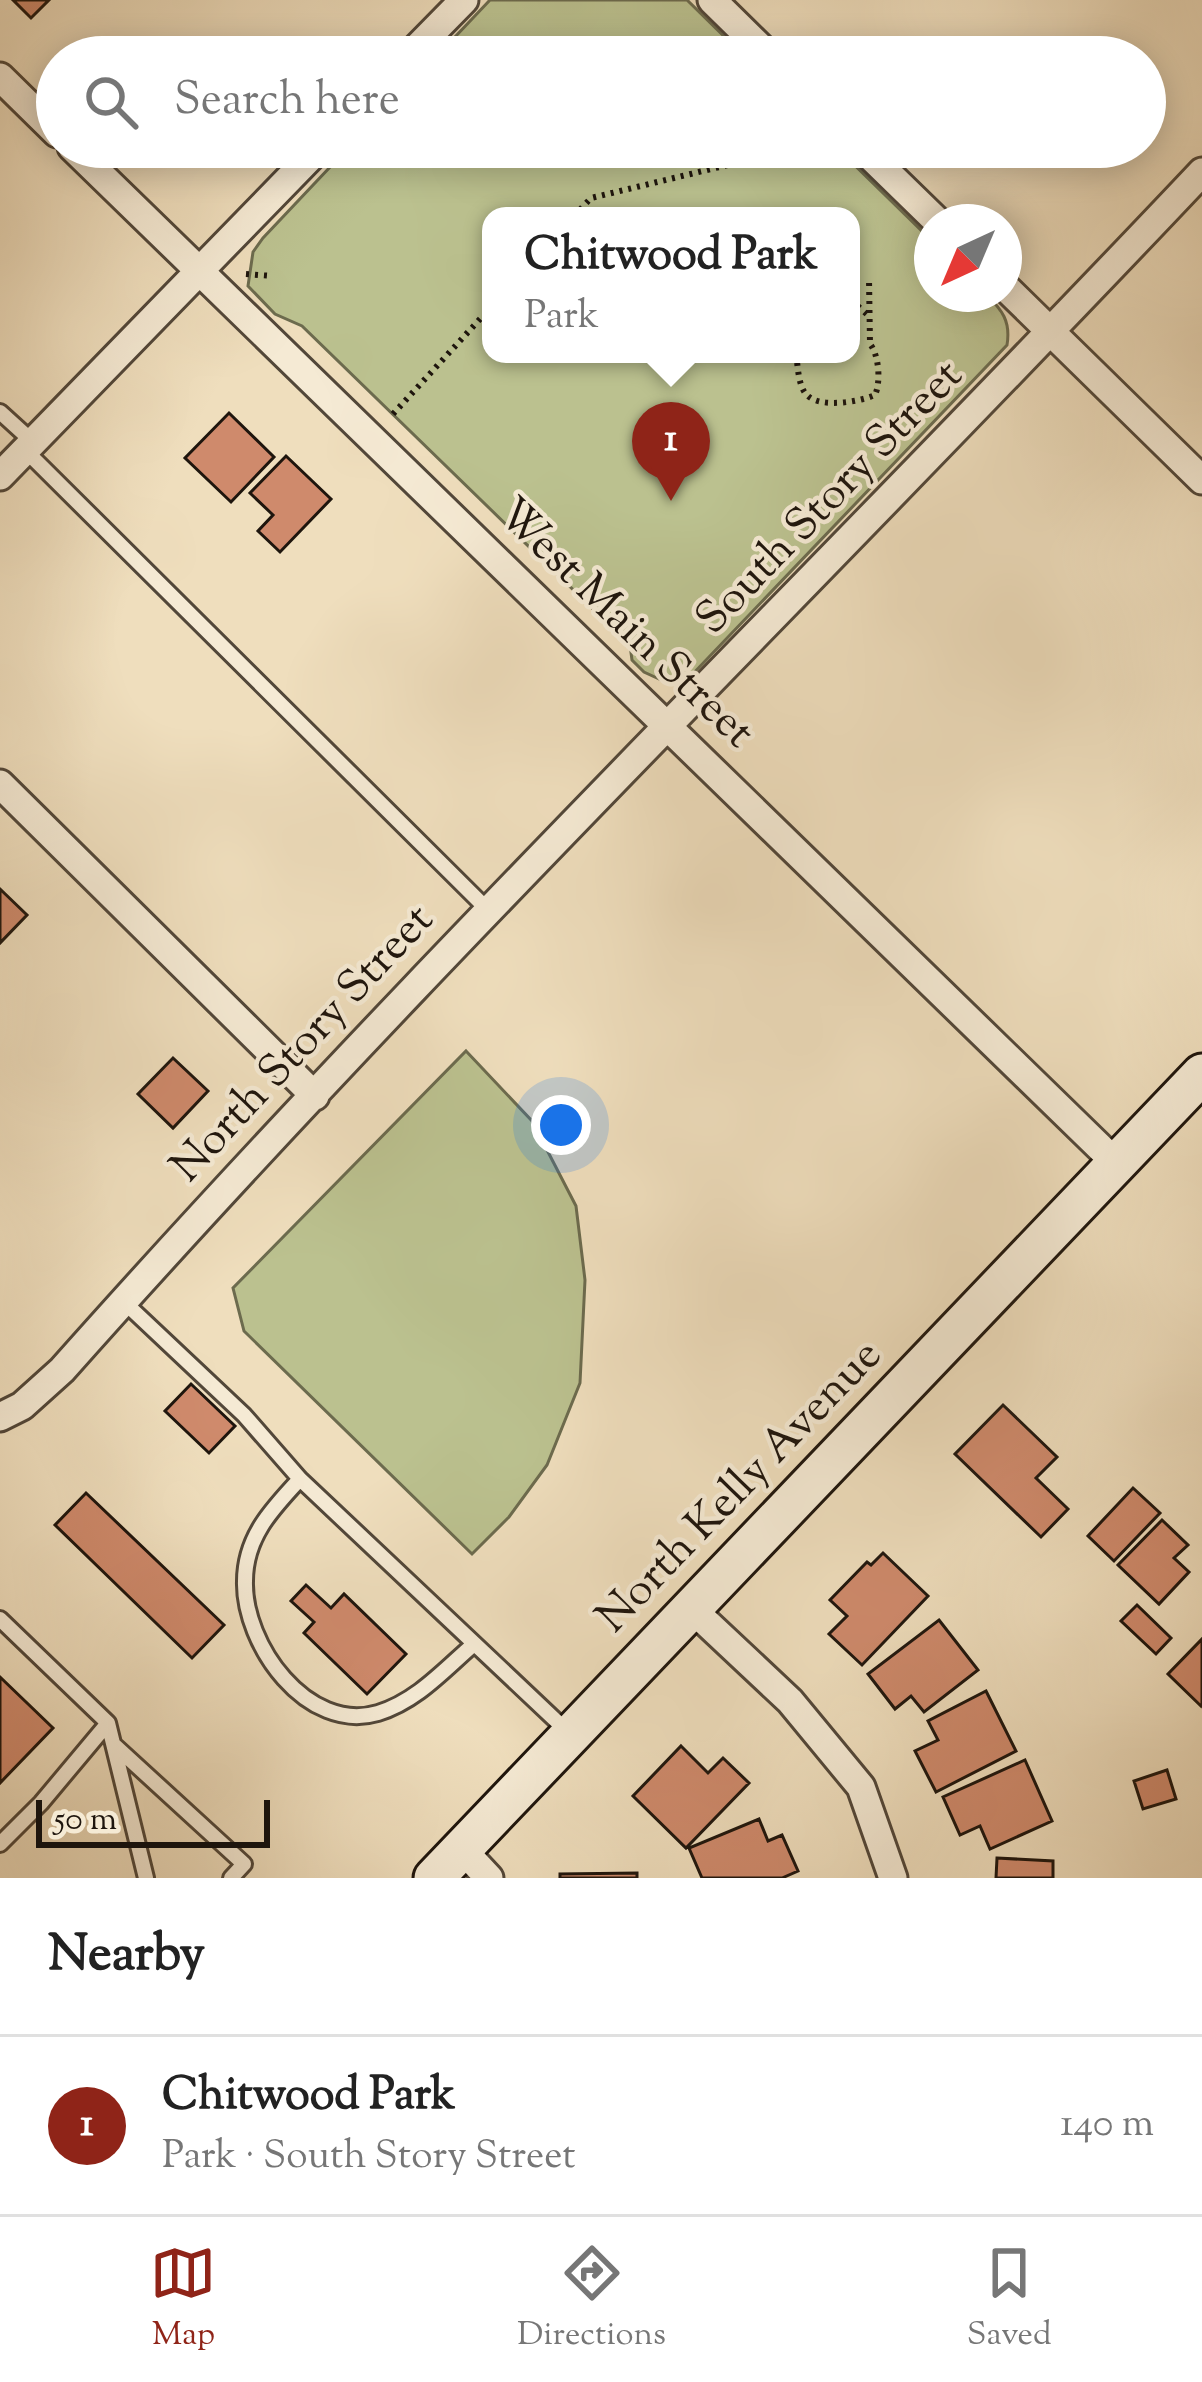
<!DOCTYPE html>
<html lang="en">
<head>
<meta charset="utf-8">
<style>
  body { margin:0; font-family:"Sorts Mill Goudy",serif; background:#f6f6f6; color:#222 }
  .compass { position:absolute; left:914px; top:204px; width:108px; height:108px; border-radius:50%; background:#fff; box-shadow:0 6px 30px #0003; rotate:224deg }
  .scale { position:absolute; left:36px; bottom:30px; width:234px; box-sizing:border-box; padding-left:12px; border:6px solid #1e150d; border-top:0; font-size:33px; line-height:42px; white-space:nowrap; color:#1e150d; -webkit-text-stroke:9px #f5ead4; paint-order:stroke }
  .you { position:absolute; left:561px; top:1125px; width:42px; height:42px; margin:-30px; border:9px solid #fff; border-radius:50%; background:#1a73e8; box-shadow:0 0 0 18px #1a73e833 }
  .badge { display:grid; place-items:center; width:78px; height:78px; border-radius:50%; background:#8f2418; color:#fff; font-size:39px; font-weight:700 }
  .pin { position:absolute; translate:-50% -99px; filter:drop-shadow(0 3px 6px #0008) }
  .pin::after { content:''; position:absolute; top:63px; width:42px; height:36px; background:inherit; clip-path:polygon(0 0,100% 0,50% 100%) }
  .popup { position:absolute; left:482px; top:207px; width:378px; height:156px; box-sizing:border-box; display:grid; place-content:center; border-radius:24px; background:#fff; filter:drop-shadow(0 3px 9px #0005); font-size:39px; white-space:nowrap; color:#767676 }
  .popup b { font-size:45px; color:#222 }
  .popup::after { content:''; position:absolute; left:50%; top:100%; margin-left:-24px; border:24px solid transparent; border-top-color:#fff }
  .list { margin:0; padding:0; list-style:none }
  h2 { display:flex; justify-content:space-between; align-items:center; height:156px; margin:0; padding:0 48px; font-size:51px }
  h2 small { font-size:39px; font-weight:400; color:#767676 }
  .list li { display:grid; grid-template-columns:78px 1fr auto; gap:36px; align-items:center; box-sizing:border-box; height:180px; padding:0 48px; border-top:3px solid #e0e0e0 }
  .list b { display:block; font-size:45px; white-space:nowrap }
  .list p { margin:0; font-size:39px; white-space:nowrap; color:#767676 }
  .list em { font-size:39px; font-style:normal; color:#767676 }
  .icon { flex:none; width:66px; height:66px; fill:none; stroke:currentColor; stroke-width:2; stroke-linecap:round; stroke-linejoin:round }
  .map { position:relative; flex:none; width:1202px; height:1878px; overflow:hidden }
  .search { position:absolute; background:#fff; box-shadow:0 6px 30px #0003; left:36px; right:36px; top:36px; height:132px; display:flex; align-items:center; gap:30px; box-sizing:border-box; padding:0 42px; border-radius:66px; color:#767676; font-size:45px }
  .sheet { height:336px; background:#fff }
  nav { display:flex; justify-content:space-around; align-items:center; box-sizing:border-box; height:168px; border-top:3px solid #e0e0e0; background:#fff; font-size:33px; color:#767676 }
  nav a { display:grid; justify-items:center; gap:6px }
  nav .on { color:#8f2418 }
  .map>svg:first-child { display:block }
  .green { fill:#bbc18f; stroke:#6c6b4e; stroke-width:3; fill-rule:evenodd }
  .building { fill:#cf8a6c; stroke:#1e150d; stroke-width:3 }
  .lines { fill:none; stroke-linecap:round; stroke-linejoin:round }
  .service-casing { stroke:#524739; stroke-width:20 }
  .minor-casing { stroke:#524739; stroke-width:33 }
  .secondary-casing { stroke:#1e150d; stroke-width:45 }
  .path { stroke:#1e150d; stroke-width:6; stroke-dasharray:3 6; stroke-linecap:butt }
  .service { stroke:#f5ead4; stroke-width:14 }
  .minor { stroke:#f5ead4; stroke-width:27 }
  .secondary { stroke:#f5ead4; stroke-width:39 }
  .labels { text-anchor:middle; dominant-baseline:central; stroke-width:9; stroke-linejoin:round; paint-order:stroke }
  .street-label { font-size:45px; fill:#1e150d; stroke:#f5ead4 }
</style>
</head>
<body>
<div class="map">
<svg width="1202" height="1878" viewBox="0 0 1202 1878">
  <rect width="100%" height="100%" fill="#efdebd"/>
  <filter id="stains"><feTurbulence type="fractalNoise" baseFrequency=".00167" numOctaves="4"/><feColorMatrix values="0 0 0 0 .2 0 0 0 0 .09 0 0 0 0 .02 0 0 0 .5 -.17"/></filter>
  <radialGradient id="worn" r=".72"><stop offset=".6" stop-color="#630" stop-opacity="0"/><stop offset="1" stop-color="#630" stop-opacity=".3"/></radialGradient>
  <path class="green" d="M490,0h197l58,57h-309z
    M349,147h487l96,94v53h54c16,16 25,27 21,51l-319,334 -18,5 -26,-12 -12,-12 -2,-15 -328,-319 -27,-12 -27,-28 5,-34 10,-14zM851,216v138h-360v-138z
    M466,1051l66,70 44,85 9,74 -5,103 -33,82 -38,52 -37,37 -228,-223 -11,-43z"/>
  <path class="building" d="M13,0h36l-18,18z
    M229,413l45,44 -43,45 -46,-44z
    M286,456l45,43 -51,53 -22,-21 15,-16 -23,-22z
    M0,889l27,26 -27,28z
    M173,1058l35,33 -35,37 -35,-34z
    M191,1384l44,42 -26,27 -44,-42z
    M1003,1405l54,52 -21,21 32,31 -27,28 -86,-83z
    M1133,1488l27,25 -46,48 -26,-25z
    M86,1493l138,132 -32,33 -137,-133z
    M1162,1520l26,25 -14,13 15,14 -30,32 -41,-39z
    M883,1553l45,43 -66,69 -33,-31 18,-18 -17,-16 37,-38 4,3z
    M306,1585l25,23 13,-14 62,60 -39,40 -63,-61 10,-11 -23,-21z
    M1137,1605l34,33 -15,16 -35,-33z
    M939,1620l39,50 -54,42 -13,-16 -16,13 -27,-35z
    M1202,1639v65l-1,2 -33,-32z
    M0,1677l53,51 -53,55z
    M986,1691l30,60 -80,41 -21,-41 23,-11 -10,-19z
    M681,1746l27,27 15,-15 26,25 -63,65 -53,-52z
    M1025,1760l27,61 -62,28 -10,-23 -20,9 -17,-38z
    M1167,1770l9,29 -33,10 -9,-28z
    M759,1819l9,22 14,-6 16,36 -16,7h-80l-13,-30z
    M997,1858l56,3v17h-57z
    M637,1873v5h-77v-4z"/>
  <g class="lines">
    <g class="service-casing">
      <path id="service" d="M0,412l33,30
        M25,450l463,460
        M123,1301l121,114 56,64 268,253
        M300,1479c-28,30 -55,58 -55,102 -2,63 62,153 133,132 39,-12 66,-43 96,-69
        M0,1619l108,104 38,155
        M113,1744l131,120 -13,14
        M0,1844l41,-41 67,-80"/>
    </g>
    <g class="minor-casing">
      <path id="minor" d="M712,0l58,57
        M408,57l56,-57
        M0,77l57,56
        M72,147l1045,1017
        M861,147l77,75
        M1004,286l198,194
        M0,476l320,-329
        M0,784l315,312
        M0,1417l22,-11 40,-36c366,-412 762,-797 1140,-1198
        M692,1609l98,92 71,86 32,91
        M462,1849l27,29"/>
    </g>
    <g class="secondary-casing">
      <path id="secondary" d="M434,1878l768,-804"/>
    </g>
    <path class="path" d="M574,216l17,-18 141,-34 13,-14
      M246,274l26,2
      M851,300l19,17
      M796,354c2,12 2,31 10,40 12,15 53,8 69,1 6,-13 4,-40 -5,-51l-1,-65
      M393,414l98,-107"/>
    <use href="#service" class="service"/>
    <use href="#minor" class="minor"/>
    <use href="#secondary" class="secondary"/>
  </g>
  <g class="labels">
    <g class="street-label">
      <text transform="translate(831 499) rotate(-46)">South Story Street</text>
      <text transform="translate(624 625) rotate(44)">West Main Street</text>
      <text transform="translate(304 1045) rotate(-47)">North Story Street</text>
      <text transform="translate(741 1488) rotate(-46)">North Kelly Avenue</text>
    </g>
  </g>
  <rect width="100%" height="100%" filter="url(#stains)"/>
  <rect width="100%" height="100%" fill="url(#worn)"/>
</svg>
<svg class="compass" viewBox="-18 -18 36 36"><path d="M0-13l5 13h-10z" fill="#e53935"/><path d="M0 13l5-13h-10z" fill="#767676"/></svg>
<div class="scale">50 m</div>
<div class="you"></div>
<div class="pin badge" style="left:671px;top:501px">1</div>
<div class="popup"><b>Chitwood Park</b>Park</div>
<div class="search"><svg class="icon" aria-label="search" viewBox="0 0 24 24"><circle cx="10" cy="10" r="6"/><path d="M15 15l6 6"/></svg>Search here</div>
</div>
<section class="sheet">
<h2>Nearby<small></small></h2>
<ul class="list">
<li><span class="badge">1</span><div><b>Chitwood Park</b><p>Park · South Story Street</p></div><em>140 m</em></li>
</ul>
</section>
<nav>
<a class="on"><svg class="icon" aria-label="map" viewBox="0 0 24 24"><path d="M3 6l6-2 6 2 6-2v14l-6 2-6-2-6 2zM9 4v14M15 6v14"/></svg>Map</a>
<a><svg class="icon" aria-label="directions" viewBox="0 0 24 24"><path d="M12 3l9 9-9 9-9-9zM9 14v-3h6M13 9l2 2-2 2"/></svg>Directions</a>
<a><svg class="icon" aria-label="saved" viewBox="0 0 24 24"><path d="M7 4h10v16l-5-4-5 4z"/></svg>Saved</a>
</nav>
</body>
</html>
